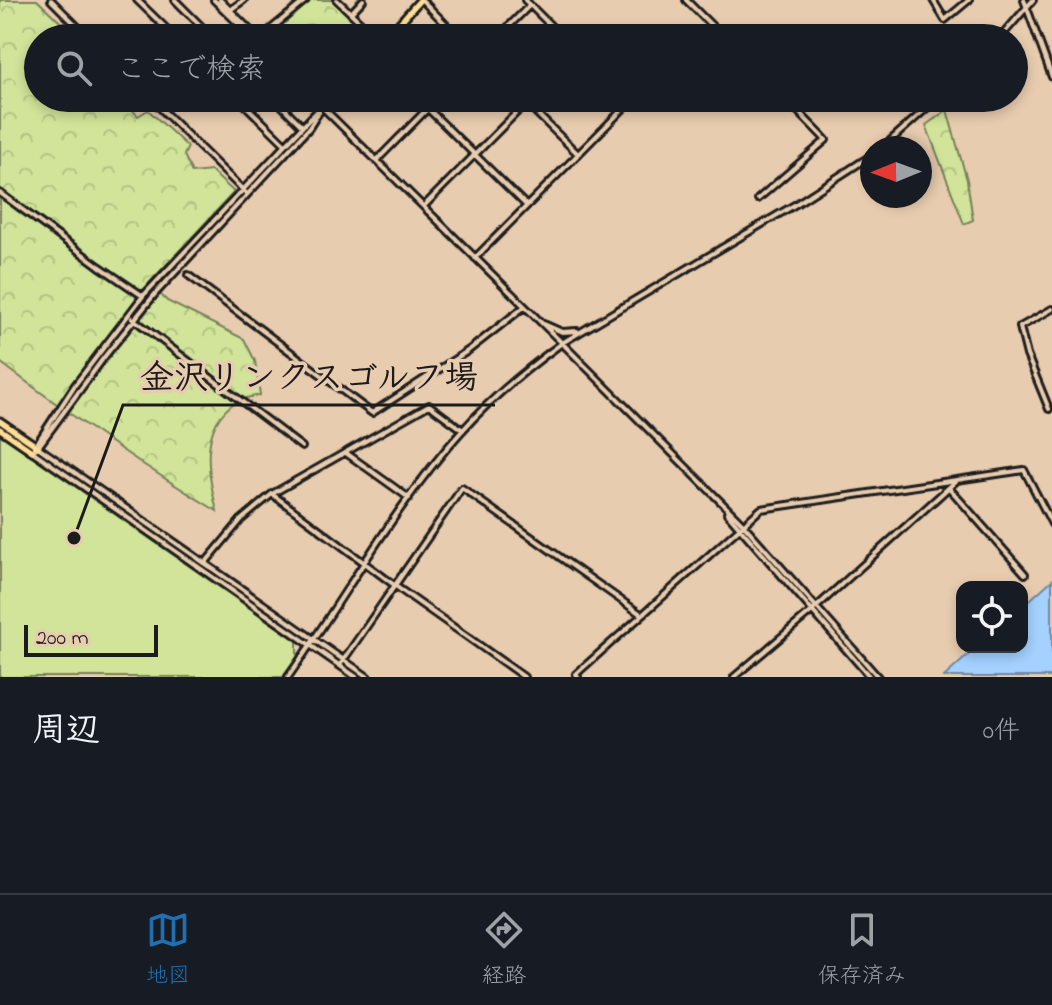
<!DOCTYPE html>
<html lang="ja">
<head>
<meta charset="utf-8">
<style>
  body { margin:0; font-family:"Indie Flower","Klee One",sans-serif; background:#242831; color:#f1f3f6 }
  .controls { position:absolute; right:24px; bottom:24px; display:grid; overflow:hidden; border-radius:16px; box-shadow:0 4px 12px #0003 }
  .controls button { width:72px; height:72px; display:grid; place-items:center; padding:0; border:0; border-bottom:2px solid #363941; background:#171b24; color:#f1f3f6; font:40px sans-serif }
  .compass { position:absolute; left:860px; top:136px; width:72px; height:72px; border-radius:50%; background:#171b24; box-shadow:0 4px 12px #0003; rotate:269deg }
  .scale { position:absolute; left:24px; bottom:20px; width:134px; box-sizing:border-box; padding-left:8px; border:4px solid #1c1c1c; border-top:0; font-size:22px; line-height:28px; white-space:nowrap; color:#1c1c1c; -webkit-text-stroke:6px #e8ccaf; paint-order:stroke }
  .list { margin:0; padding:0; list-style:none }
  h2 { display:flex; justify-content:space-between; align-items:center; height:104px; margin:0; padding:0 32px; font-size:34px }
  h2 small { font-size:26px; font-weight:400; color:#9ea1a6 }
  .icon { flex:none; width:44px; height:44px; fill:none; stroke:currentColor; stroke-width:2; stroke-linecap:round; stroke-linejoin:round }
  .map { position:relative; flex:none; width:1052px; height:677px; overflow:hidden }
  .search { position:absolute; background:#171b24; box-shadow:0 4px 12px #0003; left:24px; right:24px; top:24px; height:88px; display:flex; align-items:center; gap:20px; box-sizing:border-box; padding:0 28px; border-radius:44px; color:#9ea1a6; font-size:30px }
  .sheet { height:216px; background:#171b24 }
  nav { display:flex; justify-content:space-around; align-items:center; box-sizing:border-box; height:112px; border-top:2px solid #363941; background:#171b24; font-size:22px; color:#9ea1a6 }
  nav a { display:grid; justify-items:center; gap:4px }
  nav .on { color:#1f6fb2 }
  .map>svg:first-child { display:block }
  .grass { fill:#d1e499; stroke:#76805a; stroke-width:2 }
  .forest { fill:url(#forest-crowns); stroke:#76805a; stroke-width:2 }
  .water { fill:#a4d1ff; stroke:#6e89a4; stroke-width:2 }
  .lines { fill:none; stroke-linecap:round; stroke-linejoin:round }
  .minor-casing { stroke:#1c1c1c; stroke-width:10 }
  .major-casing { stroke:#1c1c1c; stroke-width:11 }
  .minor { stroke:#e8ccaf; stroke-width:4 }
  .major { stroke:#fedd96; stroke-width:5 }
  .leader { fill:none; stroke:#1c1c1c; stroke-width:3 }
  .callout-dot { fill:#1c1c1c; stroke:#e8ccaf; stroke-width:3 }
  .callout-label { font-size:34px; text-anchor:middle; font-weight:bold; fill:#1c1c1c; stroke:#e8ccaf; stroke-width:7; stroke-linejoin:round; paint-order:stroke }
</style>
</head>
<body>
<div class="map">
<svg width="1052" height="677" viewBox="0 0 1052 677">
  <defs>
    <pattern id="forest-crowns" width="20" height="18" patternUnits="userSpaceOnUse" patternTransform="scale(2)"><rect width="20" height="18" fill="#d1e499"/><path d="M2 6a3 3 0 1 1 6 0M12 15a3 3 0 1 1 6 0" fill="none" stroke="#b3c383"/></pattern>
  </defs>
  <rect width="100%" height="100%" fill="#e8ccaf"/>
  <filter id="ink" filterUnits="userSpaceOnUse"><feTurbulence type="fractalNoise" baseFrequency=".0125" numOctaves="2"/><feDisplacementMap in="SourceGraphic" scale="16" xChannelSelector="R" yChannelSelector="G"/><feConvolveMatrix kernelMatrix="1 2 1 2 8 2 1 2 1" color-interpolation-filters="sRGB"/></filter>
  <g filter="url(#ink)">
    <path class="grass" d="M0,434l297,207v16l-14,20h-283z"/>
    <path class="forest" d="M0,0h37l40,38h-39v60h83l17,18 10,-6 40,37 -4,8 8,18 19,-2 23,21 -85,91 18,18 77,38 11,22 5,34c-8,2 -18,3 -24,7 -38,24 -28,73 -19,109 -75,-45 -147,-96 -217,-149z
      M311,0h21l23,22 -14,16h-75z
      M947,110l20,70 6,40 -9,4 -38,-99z"/>
    <path class="water" d="M1052,580v97h-108l33,-30h45v-40z"/>
    <g class="lines">
      <g class="minor-casing">
        <path id="minor" d="M51,0l38,38
          M137,0l39,38
          M175,0l38,38
          M214,0l39,38
          M220,0l10,10
          M244,0l-14,10 28,28
          M337,0l40,38
          M422,0l37,38
          M686,0l38,38
          M933,0l12,20 24,-20
          M1024,0l28,77
          M531,6l32,32
          M351,13l12,-13
          M260,38l46,-38
          M497,38l33,-33 -5,-5
          M1000,38l33,-38
          M150,98l97,96
          M238,98l47,46
          M274,98l28,28
          M313,98l249,245 234,-139 76,-49
          M417,98l109,107
          M521,98l56,55
          M882,148l56,-50
          M377,160l61,-62
          M0,193l99,73 44,30
          M758,199l68,-59 -41,-42
          M424,206l107,-108
          M475,258l154,-155 -5,-5
          M188,275l184,138 97,-63 55,-43
          M132,318l170,129
          M544,324l18,8 15,-1
          M1049,409l-22,-54 -7,-28 32,-18
          M38,447l330,230
          M32,451l43,-66 68,-89 179,-190
          M32,451l6,-4 67,-91 50,-62 154,-166 10,-16
          M32,451l324,226
          M346,453l63,45
          M950,489l75,85
          M272,494l129,96 123,87
          M727,513l143,164
          M206,562l35,-42 31,-26 157,-89 34,25
          M340,665l122,-177 180,127
          M288,677c58,-81 106,-171 173,-245 30,-34 64,-62 101,-89l181,181 135,153
          M578,677l-2,-3 185,-165 263,-39 28,54
          M734,677l78,-66 144,-130"/>
      </g>
      <g class="major-casing">
        <path id="major" d="M386,38l34,-38
          M322,106l8,-8
          M0,421l38,26
          M0,429l32,22"/>
      </g>
      <use href="#minor" class="minor"/>
      <use href="#major" class="major"/>
    </g>
  </g>
  <path class="leader" d="M74 538L123 405H495"/>
  <circle class="callout-dot" cx="74" cy="538" r="8"/>
  <g class="callout-label">
    <text x="309" y="388">金沢リンクスゴルフ場</text>
  </g>
</svg>
<div class="controls">
<button><svg class="icon" aria-label="locate" viewBox="0 0 24 24"><circle cx="12" cy="12" r="6"/><path d="M12 2v4M12 18v4M2 12h4M18 12h4"/></svg></button>
</div>
<svg class="compass" viewBox="-18 -18 36 36"><path d="M0-13l5 13h-10z" fill="#e53935"/><path d="M0 13l5-13h-10z" fill="#9ea1a6"/></svg>
<div class="scale">200 m</div>
<div class="search"><svg class="icon" aria-label="search" viewBox="0 0 24 24"><circle cx="10" cy="10" r="6"/><path d="M15 15l6 6"/></svg>ここで検索</div>
</div>
<section class="sheet">
<h2>周辺<small>0件</small></h2>
<ul class="list">
</ul>
</section>
<nav>
<a class="on"><svg class="icon" aria-label="map" viewBox="0 0 24 24"><path d="M3 6l6-2 6 2 6-2v14l-6 2-6-2-6 2zM9 4v14M15 6v14"/></svg>地図</a>
<a><svg class="icon" aria-label="directions" viewBox="0 0 24 24"><path d="M12 3l9 9-9 9-9-9zM9 14v-3h6M13 9l2 2-2 2"/></svg>経路</a>
<a><svg class="icon" aria-label="saved" viewBox="0 0 24 24"><path d="M7 4h10v16l-5-4-5 4z"/></svg>保存済み</a>
</nav>
</body>
</html>
